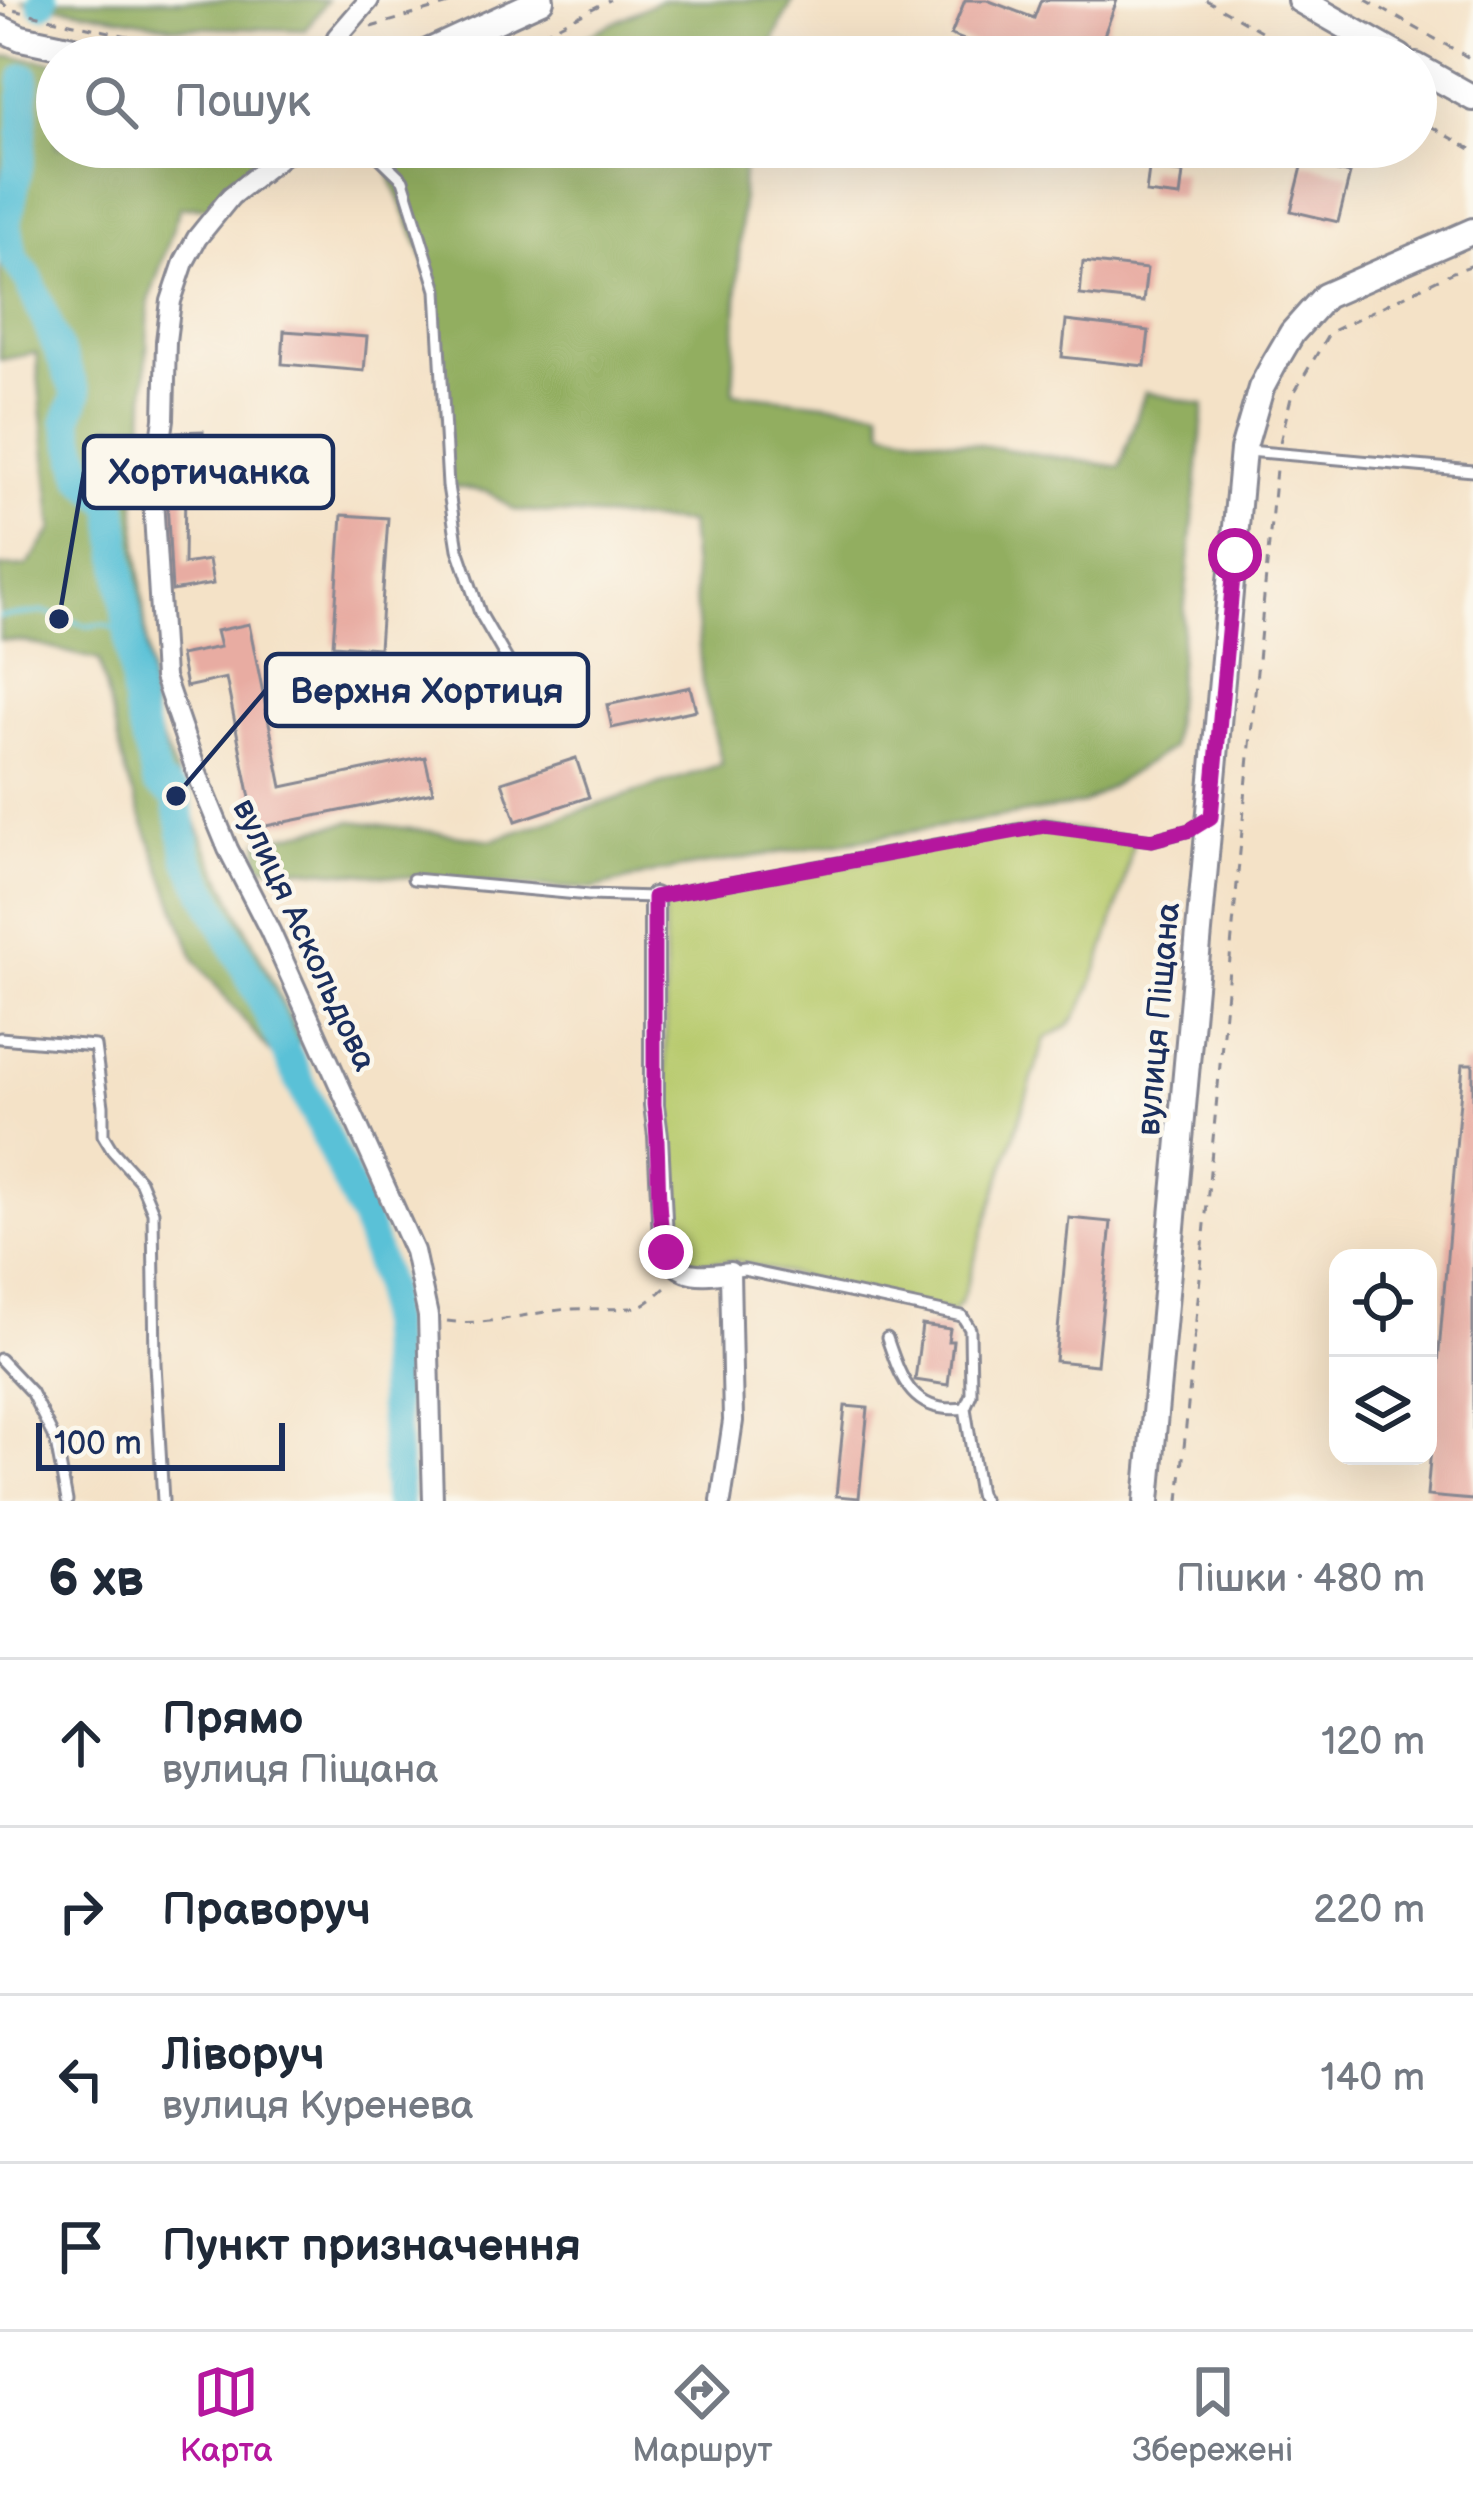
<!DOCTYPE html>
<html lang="uk">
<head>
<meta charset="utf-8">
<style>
  body { margin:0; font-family:"Balsamiq Sans",sans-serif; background:#f6f6f7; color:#1f2937 }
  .controls { position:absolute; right:36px; bottom:36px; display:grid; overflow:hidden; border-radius:24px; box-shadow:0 12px 48px #0002 }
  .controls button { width:108px; height:108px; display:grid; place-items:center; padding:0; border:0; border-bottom:3px solid #e0e1e3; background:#fff; color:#1f2937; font:60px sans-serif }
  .scale { position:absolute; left:36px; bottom:30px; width:249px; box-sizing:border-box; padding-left:12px; border:6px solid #1b2f5e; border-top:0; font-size:33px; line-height:42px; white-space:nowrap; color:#1b2f5e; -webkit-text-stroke:9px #fbf7ec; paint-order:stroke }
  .stop { position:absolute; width:36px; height:36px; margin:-27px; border:9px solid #b5179e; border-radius:50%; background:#fff }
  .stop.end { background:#b5179e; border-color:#fff; box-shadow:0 3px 12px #0008 }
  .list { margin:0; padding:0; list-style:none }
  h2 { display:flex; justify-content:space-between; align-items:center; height:156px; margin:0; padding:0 48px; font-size:51px }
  h2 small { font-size:39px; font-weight:400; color:#747a83 }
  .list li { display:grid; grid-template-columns:78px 1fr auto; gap:36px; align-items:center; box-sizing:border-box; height:168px; padding:0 48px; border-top:3px solid #e0e1e3 }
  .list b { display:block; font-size:45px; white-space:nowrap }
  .list p { margin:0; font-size:39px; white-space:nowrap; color:#747a83 }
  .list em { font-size:39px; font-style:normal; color:#747a83 }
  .icon { flex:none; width:66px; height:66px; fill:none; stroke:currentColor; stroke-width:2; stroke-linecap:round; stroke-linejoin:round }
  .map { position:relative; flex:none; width:1473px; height:1501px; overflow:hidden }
  .search { position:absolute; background:#fff; box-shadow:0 12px 48px #0002; left:36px; right:36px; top:36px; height:132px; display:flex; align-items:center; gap:30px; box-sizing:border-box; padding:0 42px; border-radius:66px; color:#747a83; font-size:45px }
  .sheet { height:828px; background:#fff }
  nav { display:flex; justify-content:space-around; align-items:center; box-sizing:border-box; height:168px; border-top:3px solid #e0e1e3; background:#fff; font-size:33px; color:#747a83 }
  nav a { display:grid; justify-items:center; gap:6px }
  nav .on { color:#b5179e }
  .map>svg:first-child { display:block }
  .green { fill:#b8ca6d; stroke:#6a7c66; stroke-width:3 }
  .forest { fill:#92ae60; stroke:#566e5f; stroke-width:3 }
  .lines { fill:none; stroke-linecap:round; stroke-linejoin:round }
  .stream { stroke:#5ac1d7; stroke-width:4.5 }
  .river { stroke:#5ac1d7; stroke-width:30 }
  .building { fill:#e8aca2 }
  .service-casing { stroke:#888892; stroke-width:15 }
  .minor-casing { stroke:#888892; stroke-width:24 }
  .tertiary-casing { stroke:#888892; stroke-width:30 }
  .path { stroke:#888892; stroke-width:3; stroke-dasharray:9 9; stroke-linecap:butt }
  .service { stroke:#fff; stroke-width:9 }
  .minor { stroke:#fff; stroke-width:18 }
  .tertiary { stroke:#fff; stroke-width:24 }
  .route { stroke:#b5179e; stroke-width:15 }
  .labels { text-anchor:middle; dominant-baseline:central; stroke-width:9; stroke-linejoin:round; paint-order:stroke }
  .street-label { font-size:33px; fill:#1b2f5e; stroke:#fbf7ec }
  .leader { fill:none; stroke:#1b2f5e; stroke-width:4.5 }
  .callout-dot { fill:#1b2f5e; stroke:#fbf7ec; stroke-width:4.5 }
  .callout { fill:#fbf7ec; stroke:#1b2f5e; stroke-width:4.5 }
  .callout-label { font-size:36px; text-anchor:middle; font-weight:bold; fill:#1b2f5e }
</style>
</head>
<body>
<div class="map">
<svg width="1473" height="1501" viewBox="0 0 1473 1501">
  <rect width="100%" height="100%" fill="#fbf7ec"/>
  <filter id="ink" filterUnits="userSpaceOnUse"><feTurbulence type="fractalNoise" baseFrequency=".00833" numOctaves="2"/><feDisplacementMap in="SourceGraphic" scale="24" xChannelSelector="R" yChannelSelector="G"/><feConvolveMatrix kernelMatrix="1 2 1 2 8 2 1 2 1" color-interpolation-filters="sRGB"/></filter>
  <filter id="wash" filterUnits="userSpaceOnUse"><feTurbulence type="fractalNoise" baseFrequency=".004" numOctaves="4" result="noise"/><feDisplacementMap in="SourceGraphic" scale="48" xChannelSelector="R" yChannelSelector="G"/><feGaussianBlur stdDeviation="2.7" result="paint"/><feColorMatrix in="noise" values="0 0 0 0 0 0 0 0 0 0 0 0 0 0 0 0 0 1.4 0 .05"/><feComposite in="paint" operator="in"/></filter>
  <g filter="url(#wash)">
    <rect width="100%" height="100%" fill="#f4e2c7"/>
    <path class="green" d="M1044,825l89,14c-3,32 -42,166 -63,185 -7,6 -17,10 -25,15l-84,263 -9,11 -217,-52 -52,1 -8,-11 -9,-145 -2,-205z"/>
    <path class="forest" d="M21,0h306l-21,30 -132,-3z
      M660,0h133l-28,57h-221z
      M11,56l46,6v85h225l-60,60h-42l-31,94 -5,123 -33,1 22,25 4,93 17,180 53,125 94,193 -28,15 -78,-96 -69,-185 -27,-115 -73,-18 -26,-2v-73l27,-1 26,-37 -17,-176 -36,7v-303z
      M378,147h366l-11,246 147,16 4,21 236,37 25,-75 59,13 -33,343 -88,56 -425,68 -65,17 -78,-3 -257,-21 1,-24 94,-20 139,19 230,-76 -20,-81 -13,-160 -175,-13 -26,-18 -40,-6 -11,-196z"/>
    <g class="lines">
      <path class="stream" d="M0,617l44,-5 44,14 16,-2 24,11"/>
      <path class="river" d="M42,3l1,-3
        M24,84l1,-7 -4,75 -14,71 6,34 16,22 48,116 -10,25 16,57 31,28 24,207 19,70 19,14 12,61 71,137 106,227 21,66 12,214"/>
    </g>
    <g id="blocks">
      <path class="building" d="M965,0h22l47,18 7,-18h76l-21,57h-88l-57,-22z
        M1303,163l47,11 -12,48 -47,-11z
        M1149,169l34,4 -3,24 -34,-4z
        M1083,262l64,7 -4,33 -63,-7z
        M1066,321l83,10 -4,35 -83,-9z
        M284,331l83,6 -3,34 -82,-7z
        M203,431l3,46 -27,1 -2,-46z
        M169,483h16l-1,81 25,-4 4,24 -41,7 -5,-91z
        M342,515l46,3 -9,130 -46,-3z
        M249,624l33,163 143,-30 8,35 -177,36 -30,-150 -40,9 -6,-32 40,-8 -4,-16z
        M690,687l6,23 -84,18 -5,-23z
        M576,758l13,39 -73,24 -14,-39z
        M1463,1064h10v436l-46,-4z
        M1069,1218l42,4 -14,143 -42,-4z
        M922,1325l28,4 -2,12h5l-5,44 -33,-5z
        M845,1406l23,2 -9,90 -23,-2z"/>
    </g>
  </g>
  <g filter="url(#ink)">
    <use href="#blocks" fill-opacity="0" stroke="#888892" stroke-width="3"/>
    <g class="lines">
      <g class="service-casing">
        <path id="service" d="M369,147l34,33 34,110 11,196 10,63 22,64 36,62
          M1248,451l225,20
          M413,879l176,16 65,2 390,-72 108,15 38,-10 16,-10
          M0,1038l95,8 8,60v29l9,15 28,31 13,31 2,152 8,137
          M730,1272l14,-2 218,46 8,13 1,65 -6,14 14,86 4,7
          M887,1338c14,41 25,77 78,70
          M0,1359l31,33 25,50 11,59"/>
      </g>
      <g class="minor-casing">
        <path id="minor" d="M329,57l8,-20 32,-37
          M293,147l-62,49 -34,42 -13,24 -13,39 -5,40 -2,78 -11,80 11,178 34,99 30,73 42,82 144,320 14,65 5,185
          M654,897v208l4,31 5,103c10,40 32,37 67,33l3,149 -12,80"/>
      </g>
      <g class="tertiary-casing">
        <path id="tertiary" d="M1300,0l100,57
          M0,28l21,10 90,19
          M417,57l124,-57
          M1416,66l57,32
          M1147,1501l96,-1051 18,-62 14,-26 17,-29 33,-37 148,-65"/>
      </g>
      <path class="path" d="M0,0l9,9 131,30 100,8 75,-8
        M1206,0l101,57
        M1366,0l107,60
        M371,27l91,-27
        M494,57l116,-57
        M1416,118l57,32
        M1280,442l11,-44 39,-66 123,-60 20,-7
        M447,1321c40,6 82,-9 123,-12 16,-1 55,1 67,-2 12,-3 22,-15 32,-22
        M1179,1501l97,-1032"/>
      <use href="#service" class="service"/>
      <use href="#minor" class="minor"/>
      <use href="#tertiary" class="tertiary"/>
    </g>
  </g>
  <g class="lines" filter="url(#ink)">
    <path class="route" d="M666,1252c-12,-48 -5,-99 -12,-147v-208l390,-71 108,14 38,-10 21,-13 24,-262"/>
  </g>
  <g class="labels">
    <g class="street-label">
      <text transform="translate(304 935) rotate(65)">вулиця Аскольдова</text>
      <text transform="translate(1159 1019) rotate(-85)">вулиця Піщана</text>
    </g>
  </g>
  <path class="leader" d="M59 619L84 472M176 796L266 690"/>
  <g class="callout-dot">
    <circle cx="59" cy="619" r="12"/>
    <circle cx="176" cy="796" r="12"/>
  </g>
  <g class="callout">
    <rect x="84" y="436" width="249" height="72" rx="12"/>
    <rect x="266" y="654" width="322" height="72" rx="12"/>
  </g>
  <g class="callout-label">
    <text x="209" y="484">Хортичанка</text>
    <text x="427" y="703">Верхня Хортиця</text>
  </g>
</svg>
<div class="controls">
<button><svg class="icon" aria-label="locate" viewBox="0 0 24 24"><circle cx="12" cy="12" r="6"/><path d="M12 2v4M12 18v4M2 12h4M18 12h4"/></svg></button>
<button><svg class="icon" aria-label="layers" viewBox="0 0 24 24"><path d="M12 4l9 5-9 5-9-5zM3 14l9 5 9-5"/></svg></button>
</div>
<div class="scale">100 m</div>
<div class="stop" style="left:1235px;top:555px"></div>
<div class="stop end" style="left:666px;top:1252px"></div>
<div class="search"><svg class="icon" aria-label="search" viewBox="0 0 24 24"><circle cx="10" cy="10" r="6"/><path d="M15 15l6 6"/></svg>Пошук</div>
</div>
<section class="sheet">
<h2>6 хв<small>Пішки · 480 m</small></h2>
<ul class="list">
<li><svg class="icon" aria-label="ahead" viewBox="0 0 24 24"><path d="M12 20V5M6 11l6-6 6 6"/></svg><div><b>Прямо</b><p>вулиця Піщана</p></div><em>120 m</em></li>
<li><svg class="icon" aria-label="right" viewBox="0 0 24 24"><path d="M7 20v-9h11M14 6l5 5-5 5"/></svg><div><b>Праворуч</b></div><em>220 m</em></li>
<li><svg class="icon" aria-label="left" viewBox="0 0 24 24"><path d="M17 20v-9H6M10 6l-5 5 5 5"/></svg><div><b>Ліворуч</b><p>вулиця Куренева</p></div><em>140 m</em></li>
<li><svg class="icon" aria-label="arrive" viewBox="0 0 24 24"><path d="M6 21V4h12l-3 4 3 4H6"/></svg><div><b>Пункт призначення</b></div></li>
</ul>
</section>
<nav>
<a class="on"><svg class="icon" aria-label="map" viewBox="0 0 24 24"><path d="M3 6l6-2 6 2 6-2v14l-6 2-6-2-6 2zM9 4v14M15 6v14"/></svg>Карта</a>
<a><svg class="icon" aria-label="directions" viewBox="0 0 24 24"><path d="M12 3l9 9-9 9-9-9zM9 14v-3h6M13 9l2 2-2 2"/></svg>Маршрут</a>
<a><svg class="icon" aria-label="saved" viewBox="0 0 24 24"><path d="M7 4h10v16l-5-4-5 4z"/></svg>Збережені</a>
</nav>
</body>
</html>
